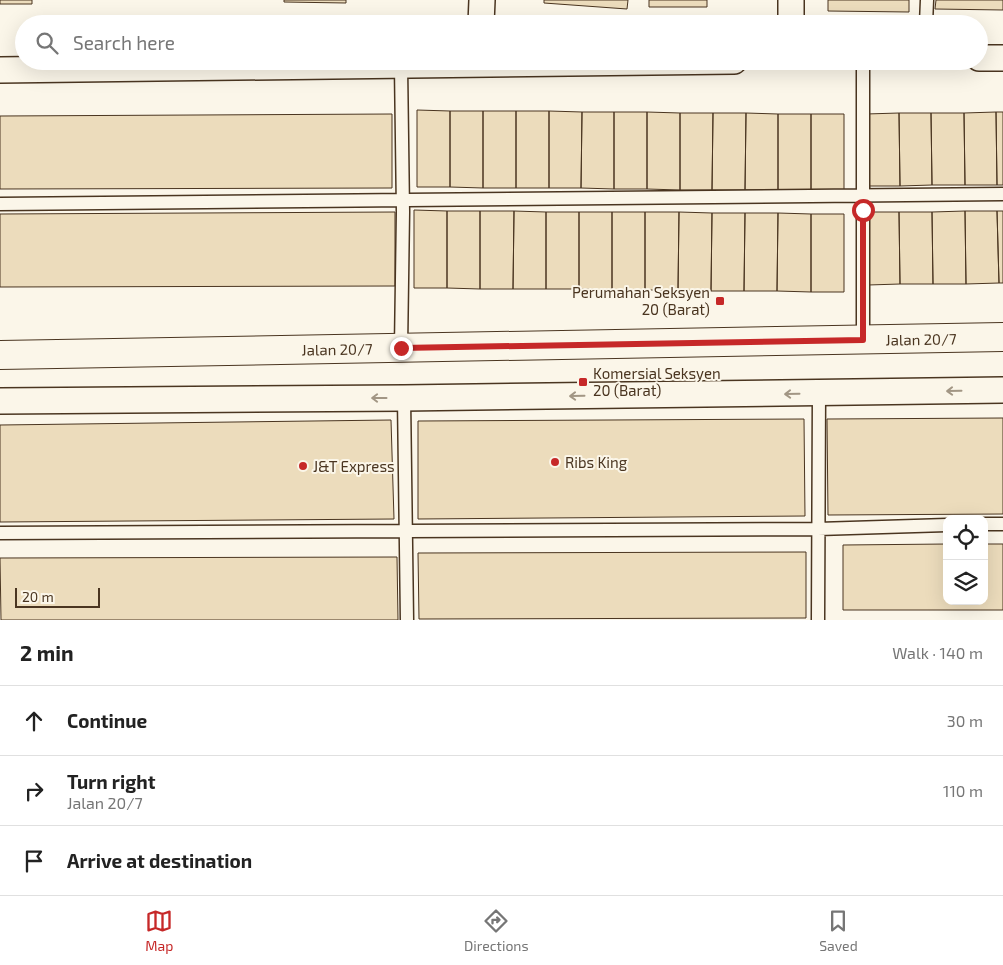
<!DOCTYPE html>
<html lang="en">
<head>
<meta charset="utf-8">
<style>
  body { margin:0; font-family:"Exo 2",sans-serif; background:#f2f2f2; color:#222 }
  .controls { position:absolute; right:15px; bottom:15px; display:grid; overflow:hidden; border-radius:10px; box-shadow:0 5px 20px #0002 }
  .controls button { width:45px; height:45px; display:grid; place-items:center; padding:0; border:0; border-bottom:1px solid #e0e0e0; background:#fff; color:#222; font:25px sans-serif }
  .scale { position:absolute; left:15px; bottom:12px; width:85px; box-sizing:border-box; padding-left:5px; border:2px solid #4a3520; border-top:0; font-size:14px; line-height:18px; white-space:nowrap; color:#4a3520; -webkit-text-stroke:4px #fbf6e9; paint-order:stroke }
  .stop { position:absolute; width:15px; height:15px; margin:-11px; border:4px solid #c62828; border-radius:50%; background:#fff }
  .stop.end { background:#c62828; border-color:#fff; box-shadow:0 1px 5px #0008 }
  .list { margin:0; padding:0; list-style:none }
  h2 { display:flex; justify-content:space-between; align-items:center; height:65px; margin:0; padding:0 20px; font-size:21px }
  h2 small { font-size:16px; font-weight:400; color:#767676 }
  .list li { display:grid; grid-template-columns:32px 1fr auto; gap:15px; align-items:center; box-sizing:border-box; height:70px; padding:0 20px; border-top:1px solid #e0e0e0 }
  .list b { display:block; font-size:19px; white-space:nowrap }
  .list p { margin:0; font-size:16px; white-space:nowrap; color:#767676 }
  .list em { font-size:16px; font-style:normal; color:#767676 }
  .icon { flex:none; width:28px; height:28px; fill:none; stroke:currentColor; stroke-width:2; stroke-linecap:round; stroke-linejoin:round }
  .map { position:relative; flex:none; width:1003px; height:620px; overflow:hidden }
  .search { position:absolute; background:#fff; box-shadow:0 5px 20px #0002; left:15px; right:15px; top:15px; height:55px; display:flex; align-items:center; gap:12px; box-sizing:border-box; padding:0 18px; border-radius:28px; color:#767676; font-size:19px }
  .sheet { height:275px; background:#fff }
  nav { display:flex; justify-content:space-around; align-items:center; box-sizing:border-box; height:70px; border-top:1px solid #e0e0e0; background:#fff; font-size:14px; color:#767676 }
  nav a { display:grid; justify-items:center; gap:2px }
  nav .on { color:#c62828 }
  .map>svg:first-child { display:block }
  .building { fill:#ecdcbc; stroke:#4a3520 }
  .lines { fill:none; stroke-linecap:round; stroke-linejoin:round }
  .lane-casing { stroke:#4a3520; stroke-width:15 }
  .street-casing { stroke:#4a3520; stroke-width:28 }
  .secondary-casing { stroke:#4a3520; stroke-width:30 }
  .lane { stroke:#fbf6e9; stroke-width:12 }
  .street { stroke:#fbf6e9; stroke-width:25 }
  .secondary { stroke:#fbf6e9; stroke-width:28 }
  .oneway { stroke:#a29684 }
  .route { stroke:#c62828; stroke-width:6 }
  .poi-dot { fill:#c62828; stroke:#fbf6e9; stroke-width:2 }
  .labels { text-anchor:middle; dominant-baseline:central; stroke-width:4; stroke-linejoin:round; paint-order:stroke }
  .poi-label { font-size:15px; fill:#4a3520; stroke:#fbf6e9; text-anchor:start }
  .street-label { font-size:15px; fill:#4a3520; stroke:#fbf6e9 }
</style>
</head>
<body>
<div class="map">
<svg width="1003" height="620" viewBox="0 0 1003 620">
  <rect width="100%" height="100%" fill="#fbf6e9"/>
  <path class="building" d="M0,0h32v4h-32z
    M284,0h62v3l-62,-1z
    M544,0h84l-1,9 -83,-6z
    M649,0h58v7h-58z
    M828,0h81v12l-81,-1z
    M936,0h67v10l-68,-1z
    M417,110l33,1v76h-33z
    M450,111h33v77l-33,-1z
    M483,111h33v77h-33z
    M516,111h33v77h-33z
    M549,111l33,1 -1,76h-32z
    M582,112h32v77l-33,-1z
    M614,112h33v77h-33z
    M647,112l33,1v77l-33,-1z
    M996,112l1,73h-32l-1,-72z
    M996,112h7v73h-6z
    M680,113h33l-1,77h-32z
    M713,113h33l-1,77h-33z
    M746,113l32,1v76h-33z
    M899,113l1,73h-33l-1,-72z
    M899,113h32l1,72 -32,1z
    M931,113h33l1,72h-33z
    M392,114v74l-392,1v-73z
    M778,114h33v76h-33z
    M811,114h33v77l-33,-1z
    M414,210l33,1v77h-33z
    M447,211h33v78l-33,-1z
    M480,211h34l-1,78h-33z
    M514,211l32,1v77h-33z
    M965,211l1,73h-33l-1,-72z
    M965,211h32l2,72 -33,1z
    M997,211h6v72h-4z
    M395,212v74l-395,1v-73z
    M546,212h33v77h-33z
    M579,212h33v78l-33,-1z
    M612,212h33v78h-33z
    M645,212h34l-1,78h-33z
    M679,212l33,1 -1,78 -33,-1z
    M867,212h32l1,72 -32,1z
    M899,212h33l1,72h-33z
    M712,213h33l-1,78h-33z
    M745,213h33l-1,78h-33z
    M778,213l33,1v78l-34,-1z
    M811,214h33v78h-33z
    M1003,418v96l-175,1 -1,-96z
    M804,419l1,97 -387,3v-98z
    M391,420l3,99 -394,3v-97z
    M947,544v57h37v-57h19v66h-160v-65z
    M806,552v66l-387,1 -1,-66z
    M397,557l1,63h-397l-1,-62z"/>
  <g class="lines">
    <g class="lane-casing">
      <path id="lane" d="M926,24l1,-24
        M863,61v279
        M401,66l2,146 -2,136
        M0,204l1003,-10
        M404,398l3,222
        M984,524h19
        M0,533l818,-4 129,-4
        M818,620l1,-227"/>
    </g>
    <g class="street-casing">
      <path id="street" d="M791,0v24
        M481,24l1,-24
        M979,58h24
        M0,70l734,-9
        M0,401l404,-3 599,-8"/>
    </g>
    <g class="secondary-casing">
      <path id="secondary" d="M0,355l1003,-18"/>
    </g>
    <use href="#lane" class="lane"/>
    <use href="#street" class="street"/>
    <use href="#secondary" class="secondary"/>
  </g>
  <defs><path id="oneway-shaft" d="M-6 0H5M1.5-3L5.5 0L1.5 3" fill="none" stroke-width="1.6" stroke-linecap="round" stroke-linejoin="round" transform="scale(1.25)"/></defs>
  <g class="oneway">
    <use href="#oneway-shaft" transform="translate(954 391) rotate(179)"/>
    <use href="#oneway-shaft" transform="translate(792 394) rotate(179)"/>
    <use href="#oneway-shaft" transform="translate(577 396) rotate(179)"/>
    <use href="#oneway-shaft" transform="translate(379 398) rotate(180)"/>
  </g>
  <g class="lines">
    <path class="route" d="M401,348l462,-8v-130"/>
  </g>
  <g class="poi-dot">
    <rect x="715" y="296" width="10" height="10" rx="2.5"/>
    <rect x="578" y="377" width="10" height="10" rx="2.5"/>
    <circle cx="555" cy="462" r="5"/>
    <circle cx="303" cy="466" r="5"/>
  </g>
  <g class="labels">
    <g class="poi-label">
      <text x="710" y="292" text-anchor="end">Perumahan Seksyen<tspan x="710" dy="17">20 (Barat)</tspan></text>
      <text x="593" y="373">Komersial Seksyen<tspan x="593" dy="17">20 (Barat)</tspan></text>
      <text x="565" y="462">Ribs King</text>
      <text x="313" y="466">J&amp;T Express</text>
    </g>
    <g class="street-label">
      <text transform="translate(921 339) rotate(-1)">Jalan 20/7</text>
      <text transform="translate(337 349) rotate(-1)">Jalan 20/7</text>
    </g>
  </g>
</svg>
<div class="controls">
<button><svg class="icon" aria-label="locate" viewBox="0 0 24 24"><circle cx="12" cy="12" r="6"/><path d="M12 2v4M12 18v4M2 12h4M18 12h4"/></svg></button>
<button><svg class="icon" aria-label="layers" viewBox="0 0 24 24"><path d="M12 4l9 5-9 5-9-5zM3 14l9 5 9-5"/></svg></button>
</div>
<div class="scale">20 m</div>
<div class="stop" style="left:863px;top:210px"></div>
<div class="stop end" style="left:401px;top:348px"></div>
<div class="search"><svg class="icon" aria-label="search" viewBox="0 0 24 24"><circle cx="10" cy="10" r="6"/><path d="M15 15l6 6"/></svg>Search here</div>
</div>
<section class="sheet">
<h2>2 min<small>Walk · 140 m</small></h2>
<ul class="list">
<li><svg class="icon" aria-label="ahead" viewBox="0 0 24 24"><path d="M12 20V5M6 11l6-6 6 6"/></svg><div><b>Continue</b></div><em>30 m</em></li>
<li><svg class="icon" aria-label="right" viewBox="0 0 24 24"><path d="M7 20v-9h11M14 6l5 5-5 5"/></svg><div><b>Turn right</b><p>Jalan 20/7</p></div><em>110 m</em></li>
<li><svg class="icon" aria-label="arrive" viewBox="0 0 24 24"><path d="M6 21V4h12l-3 4 3 4H6"/></svg><div><b>Arrive at destination</b></div></li>
</ul>
</section>
<nav>
<a class="on"><svg class="icon" aria-label="map" viewBox="0 0 24 24"><path d="M3 6l6-2 6 2 6-2v14l-6 2-6-2-6 2zM9 4v14M15 6v14"/></svg>Map</a>
<a><svg class="icon" aria-label="directions" viewBox="0 0 24 24"><path d="M12 3l9 9-9 9-9-9zM9 14v-3h6M13 9l2 2-2 2"/></svg>Directions</a>
<a><svg class="icon" aria-label="saved" viewBox="0 0 24 24"><path d="M7 4h10v16l-5-4-5 4z"/></svg>Saved</a>
</nav>
</body>
</html>
